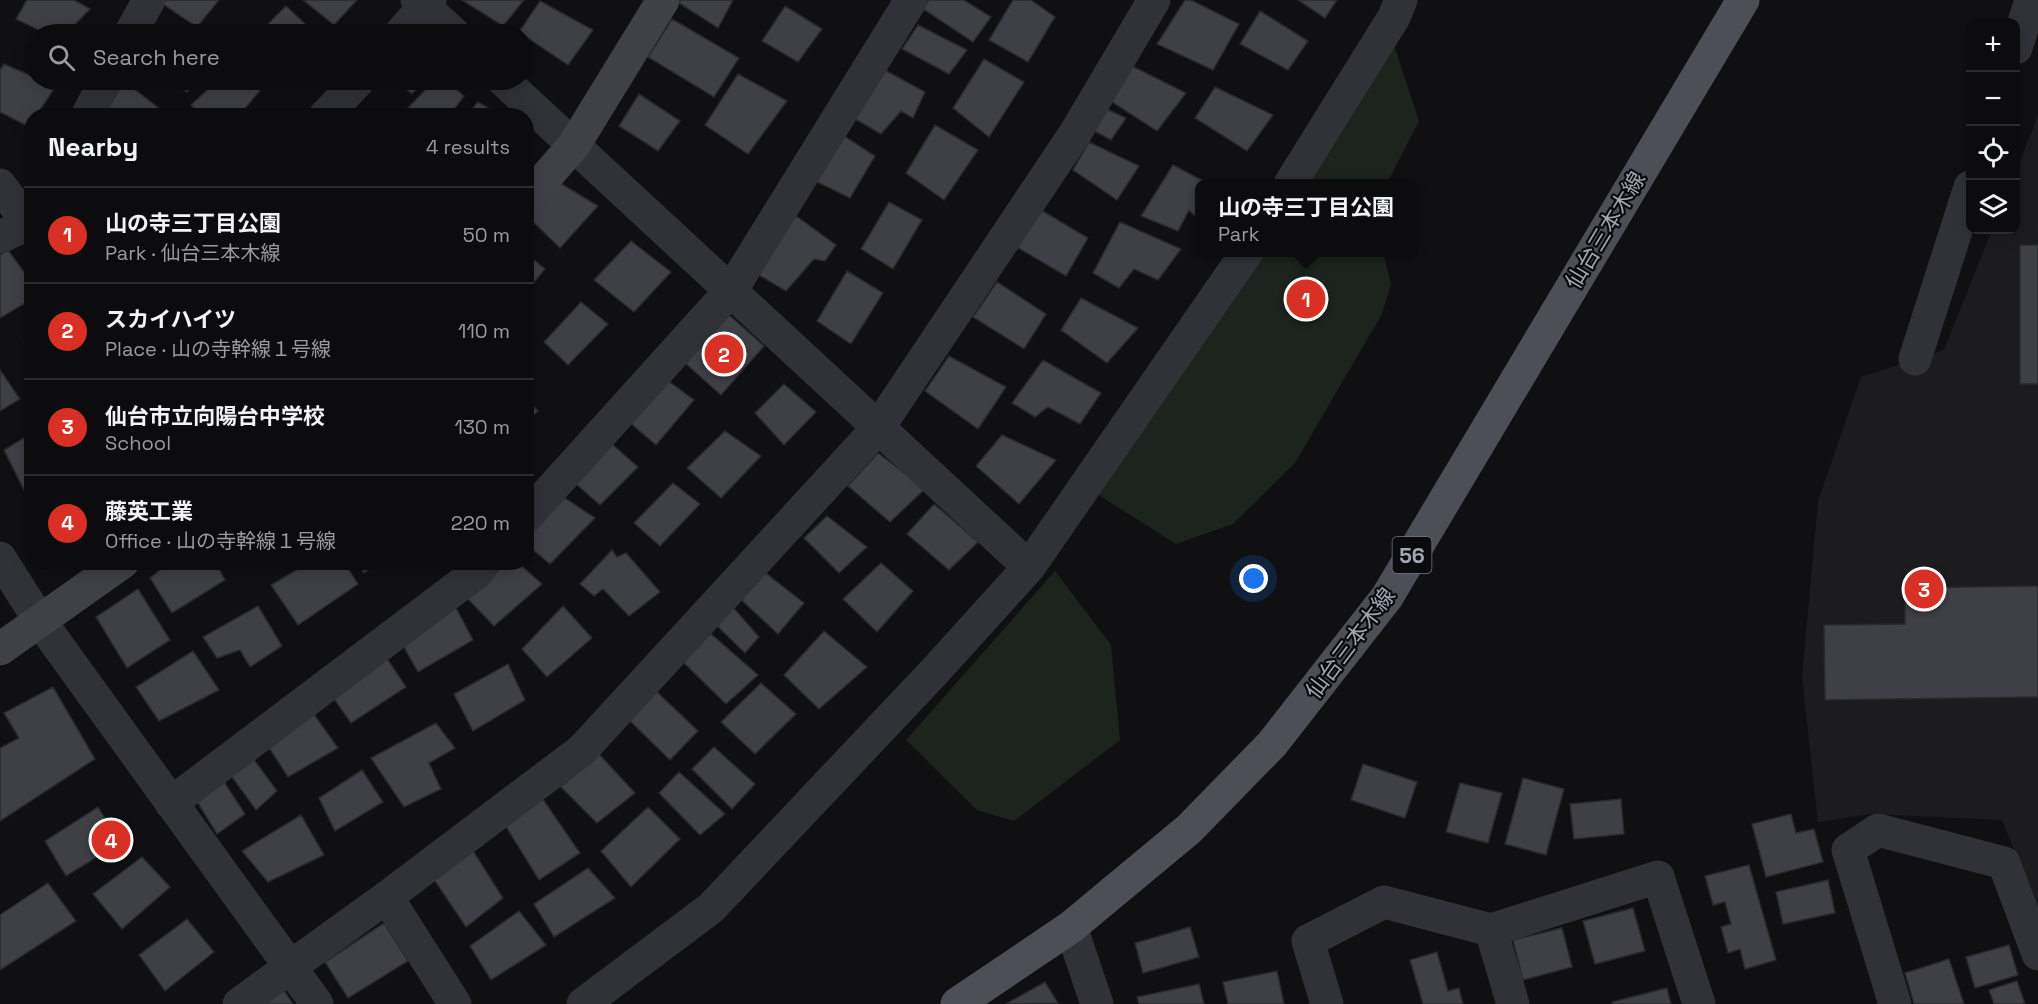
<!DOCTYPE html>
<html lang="en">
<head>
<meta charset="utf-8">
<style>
  body { margin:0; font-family:"Space Grotesk","Noto Sans JP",sans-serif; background:#1a1a1c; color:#f1f3f6 }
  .controls { position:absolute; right:18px; top:18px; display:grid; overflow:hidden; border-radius:12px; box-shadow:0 3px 15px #0003 }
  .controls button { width:54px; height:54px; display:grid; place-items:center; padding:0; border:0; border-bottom:2px solid #2c2c2e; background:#0c0c0e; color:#f1f3f6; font:30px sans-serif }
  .you { position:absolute; left:1254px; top:579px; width:21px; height:21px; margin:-15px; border:4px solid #fff; border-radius:50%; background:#1a73e8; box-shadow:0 0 0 9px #1a73e833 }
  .badge { display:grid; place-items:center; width:39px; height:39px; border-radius:50%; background:#d93025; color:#fff; font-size:20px; font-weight:700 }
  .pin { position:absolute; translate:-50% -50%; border:3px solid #fff; box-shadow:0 2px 6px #0006 }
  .popup { position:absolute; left:1195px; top:179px; width:222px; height:78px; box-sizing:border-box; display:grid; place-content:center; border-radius:12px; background:#0c0c0e; filter:drop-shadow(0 2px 4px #0005); font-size:20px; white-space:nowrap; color:#9a9b9e }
  .popup b { font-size:22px; color:#f1f3f6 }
  .popup::after { content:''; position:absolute; left:50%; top:100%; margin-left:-12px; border:12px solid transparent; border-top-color:#0c0c0e }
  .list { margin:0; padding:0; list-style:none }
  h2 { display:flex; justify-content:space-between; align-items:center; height:78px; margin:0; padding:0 24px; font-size:26px }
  h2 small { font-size:20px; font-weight:400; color:#9a9b9e }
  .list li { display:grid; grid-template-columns:39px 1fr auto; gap:18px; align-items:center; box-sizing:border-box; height:96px; padding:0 24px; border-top:2px solid #2c2c2e }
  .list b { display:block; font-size:22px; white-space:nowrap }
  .list p { margin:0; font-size:20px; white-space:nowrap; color:#9a9b9e }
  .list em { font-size:20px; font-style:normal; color:#9a9b9e }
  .icon { flex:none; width:33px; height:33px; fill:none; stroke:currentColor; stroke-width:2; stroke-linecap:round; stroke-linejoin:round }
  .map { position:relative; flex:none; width:2038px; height:1004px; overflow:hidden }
  .search { position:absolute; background:#0c0c0e; box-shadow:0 3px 15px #0003; left:24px; top:24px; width:510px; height:66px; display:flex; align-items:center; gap:15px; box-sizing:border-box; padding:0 21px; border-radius:33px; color:#9a9b9e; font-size:22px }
  .panel { position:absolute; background:#0c0c0e; box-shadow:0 3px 15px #0003; left:24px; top:108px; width:510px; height:462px; border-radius:24px }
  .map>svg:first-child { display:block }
  .built { fill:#1c1c1f }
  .green { fill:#1c241d }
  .building { fill:#3f4045; stroke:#2a2a2e; stroke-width:1.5 }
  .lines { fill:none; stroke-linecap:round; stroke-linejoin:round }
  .street { stroke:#313237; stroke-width:33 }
  .secondary { stroke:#3f4147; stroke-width:33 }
  .primary { stroke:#4d4f56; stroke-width:33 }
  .labels { text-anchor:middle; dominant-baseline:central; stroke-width:4.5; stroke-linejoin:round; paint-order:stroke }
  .shield { fill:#0b0b0d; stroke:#747881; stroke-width:1.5 }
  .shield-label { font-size:21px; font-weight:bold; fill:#a1a7b3 }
  .street-label { font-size:22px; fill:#a1a7b3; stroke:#0b0b0d }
</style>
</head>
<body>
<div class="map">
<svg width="2038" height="1004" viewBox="0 0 2038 1004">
  <rect width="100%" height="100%" fill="#101012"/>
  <path class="built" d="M2038,115v794l-36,-89 -131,-6 -53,8 -16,-145 16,-176 43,-124 83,-27 48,-120h24v-59z"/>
  <path class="green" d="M1391,36l28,85 -32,62 -87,1z
    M1256,253h127l8,31 -9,30 -87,149 -62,61 -57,20 -79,-50z
    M1055,571l56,74 9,95 -106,81 -37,-11 -71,-70z"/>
  <path class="building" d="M27,0h47l16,9 -24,25h-19l-31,-15z
    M166,0h53l-22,27 -34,-23z
    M303,0h54l-23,25z
    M462,0h62l-21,26z
    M681,0h52l-15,28 -39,-25z
    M929,0h35l27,17 -18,25 -51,-34z
    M1013,0h18l24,17 -27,45 -39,-22z
    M1185,0h6l48,24 -26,46 -56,-26z
    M1298,0h39l-12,18z
    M540,1l53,29 -25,35 -49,-33z
    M286,6l30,28h-58z
    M785,6l37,23 -24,33 -36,-21z
    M1260,11l48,30 -20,29 -48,-26z
    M672,19l67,39 -25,39 -66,-40z
    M918,25l49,25 -18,24 -47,-25z
    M161,27l13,7h-19z
    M984,59l40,23 -35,55 -36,-29z
    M4,64l30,13v3l22,6 -20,30h-4l-3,11 -29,-15v-42z
    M1130,65l56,28 -29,38 -48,-31z
    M881,68l44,24 -12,26 -12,-7 -20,23 -31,-18z
    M738,74l49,27 -39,53 -43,-29z
    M170,80h26l-9,12z
    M218,80h35l9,8 -23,28h-37l-11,-11z
    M395,80h30l-13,14z
    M435,80h11l18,16 -15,20h-40l-5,-4z
    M125,82l39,30 -3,4 -63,-1z
    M1215,87l58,28 -26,36 -52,-33z
    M639,94l41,27 -22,30 -39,-25z
    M478,102l24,14h-36z
    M1102,107l24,11 -15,22 -22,-12z
    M935,125l43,25 -34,50 -38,-27z
    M841,134l34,22 -25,42 -37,-18z
    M1089,142l50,24 -22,34 -44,-30z
    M1173,165l36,19h-9v30l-3,4 -8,-8 -11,21 -37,-15z
    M560,183l38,23 -38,42 -31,-30z
    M889,202l33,18 -29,49 -32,-20z
    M1041,210l47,28 -22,38 -51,-30z
    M792,213l44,32 -11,16 -11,-2 -28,32 -34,-20z
    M1120,222l61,27 -23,31 -24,-11 -15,19 -26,-15z
    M631,241l40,31 -37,40 -40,-32z
    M2020,245h18v139h-18z
    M8,250l24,33v16l-32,19v-63z
    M526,253l19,16 -19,23z
    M847,271l36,22 -32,51 -34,-23z
    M997,282l49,32 -22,35 -51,-32z
    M1081,298l57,30 -31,35 -46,-33z
    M581,302l27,22 -40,41 -24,-23z
    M728,314l36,32 -43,49 -37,-33z
    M32,339v16l-8,-13z
    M949,356l57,31 -28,42 -53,-38z
    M1043,360l58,33 -21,31 -32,-17 -13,10 -23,-14z
    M0,370l20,29 -20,12z
    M667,380l27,20 -38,45 -28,-24z
    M784,384l32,28 -32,33 -29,-32z
    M526,398l12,13 -12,11z
    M725,431l36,25 -40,42 -34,-30z
    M32,433v52l-8,5 -20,-40z
    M1002,435l54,25 -37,44 -43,-38z
    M612,444l26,23 -38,38 -26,-23z
    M878,453l47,36 -35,33 -42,-36z
    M673,483l27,21 -40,42 -26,-23z
    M565,498l30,20 -45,46 -24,-20v-8z
    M934,504l44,38 -29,28 -42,-36z
    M827,516l40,31 -28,26 -35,-35z
    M612,550l5,7 9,-4 34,39 -31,24 -26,-27 -9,7 -14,-12z
    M170,562h45l10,18 -53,33 -22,-35z
    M310,562h34l14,22 -60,41 -27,-40z
    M358,562h20l-14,11z
    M507,562h10l25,22 -48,42 -26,-27z
    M881,563l32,28 -36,41 -34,-33z
    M762,570l42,33 -26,31 -41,-38z
    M2038,586v111l-213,3 -1,-75 81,-1v-36z
    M138,589l32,51 -43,28 -31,-51z
    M258,606l24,40 -32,21 -10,-17 -23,8 -14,-21z
    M455,606l18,34 -55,32 -18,-32z
    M563,606l29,32 -45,39 -25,-28z
    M732,606l27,31 -14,16 -33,-32z
    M824,631l43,36 -48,42 -35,-34z
    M710,633l48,42 -32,29 -43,-42z
    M193,651l26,39 -60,31 -23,-34z
    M386,657l20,30 -55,36 -19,-27z
    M508,664l17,36 -52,31 -19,-37z
    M761,683l35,31 -41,40 -34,-32z
    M53,687l42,72 -95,62v-73l19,-10 -15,-25z
    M655,690l43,41 -28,29 -45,-44z
    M313,713l25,35 -50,29 -20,-31z
    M436,723l19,25 -26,15 12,26 -37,18 -33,-49z
    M714,747l41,37 -23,25 -40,-40z
    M599,754l36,39 -38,30 -36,-36z
    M252,757l25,34 -21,19 -27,-37z
    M1363,764l54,18 -12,36 -54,-18z
    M362,770l21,32 -48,29 -16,-33z
    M679,772l46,42 -25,21 -41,-42z
    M219,774l26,40 -28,20 -24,-39z
    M1523,778l41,11 -18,66 -41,-11z
    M1460,783l42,10 -14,50 -42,-11z
    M542,798l38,55 -41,27 -34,-55z
    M1621,799l3,35 -50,5 -4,-35z
    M98,807l22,36 -54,33 -21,-35z
    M648,807l32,32 -49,48 -30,-36z
    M1791,814l5,19 18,-4 9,33 -57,15 -14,-53z
    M301,815l23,40 -56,27 -26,-31z
    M470,846l33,52 -37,29 -33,-49z
    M142,857l28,30 -48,42 -29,-35z
    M1749,865l27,95 -31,9 -5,-20 -12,4 -7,-26 10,-3 -6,-22 -12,3 -8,-29z
    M588,868l27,30 -61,39 -20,-33z
    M1828,880l7,33 -52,11 -7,-32z
    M48,883l28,38 -76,49v-55z
    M1633,908l12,43 -50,13 -12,-43z
    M519,911l27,34 -55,35 -21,-34z
    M187,919l27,33 -49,39 -26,-36z
    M384,923l24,38 -60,37 -23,-36z
    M1190,927l9,30 -56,16 -8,-30z
    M1562,928l10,39 -49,13 -10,-40z
    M2009,945l9,30 -43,13 -9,-31z
    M1437,952l11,39 11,-3 4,16h-40l-13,-44z
    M1949,959l15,45h-50l-9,-31z
    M1277,971l7,33h-56l-5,-22z
    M2017,981l8,23h-31l-5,-14z
    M1045,982l13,21 -52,1z
    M1199,984l5,20h-65l-2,-7z
    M1667,988l4,16h-58l-1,-2z
    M283,989l10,15h-30z"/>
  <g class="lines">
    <path class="street" d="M417,0l37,34
      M130,34l19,-34
      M400,34l30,-34
      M2016,48l15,-48
      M503,80l526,487
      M87,116l19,-36
      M325,116l34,-36
      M1290,184l104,-167 7,-17
      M0,185l32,43
      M0,237l28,-13 4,-6
      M1915,359l55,-172
      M526,517l206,-228 179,-289
      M0,558l40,63 277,383
      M171,803l305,-230 9,-11
      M387,897l68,107
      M1071,927l26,77
      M239,1004l148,-107 195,-147 296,-322 198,-296 78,-132
      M583,1004l128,-96 223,-236 95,-105 218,-315
      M1327,1004l-19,-63 76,-39 107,28
      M1513,1004l-22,-74 167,-53 41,127
      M1895,1004l-47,-154 30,-20 126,33 34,91"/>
    <path class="secondary" d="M526,200l48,-55 89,-145
      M0,649l123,-87"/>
    <path class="primary" d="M957,1004l114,-77 118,-98 83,-85 115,-147 356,-597"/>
  </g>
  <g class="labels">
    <rect class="shield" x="1392.5" y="537" width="39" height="36" rx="4.5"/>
    <g class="shield-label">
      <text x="1412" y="555">56</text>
    </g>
    <g class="street-label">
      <text transform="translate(1605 230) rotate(-59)">仙台三本木線</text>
      <text transform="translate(1350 643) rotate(-53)">仙台三本木線</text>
    </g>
  </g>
</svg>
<div class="controls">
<button>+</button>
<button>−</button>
<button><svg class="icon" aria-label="locate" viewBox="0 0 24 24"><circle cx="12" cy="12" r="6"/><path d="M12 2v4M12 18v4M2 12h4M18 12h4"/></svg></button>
<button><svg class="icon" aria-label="layers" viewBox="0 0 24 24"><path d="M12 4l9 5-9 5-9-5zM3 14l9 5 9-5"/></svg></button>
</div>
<div class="you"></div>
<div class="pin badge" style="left:1306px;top:299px">1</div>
<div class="popup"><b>山の寺三丁目公園</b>Park</div>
<div class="pin badge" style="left:724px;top:354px">2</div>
<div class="pin badge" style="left:1924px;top:589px">3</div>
<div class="pin badge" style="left:111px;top:840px">4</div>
<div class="search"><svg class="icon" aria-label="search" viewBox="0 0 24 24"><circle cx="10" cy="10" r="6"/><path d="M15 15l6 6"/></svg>Search here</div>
<section class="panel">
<h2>Nearby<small>4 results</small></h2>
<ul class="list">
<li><span class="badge">1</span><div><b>山の寺三丁目公園</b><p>Park · 仙台三本木線</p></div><em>50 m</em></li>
<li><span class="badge">2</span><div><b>スカイハイツ</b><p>Place · 山の寺幹線１号線</p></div><em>110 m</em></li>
<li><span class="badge">3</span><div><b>仙台市立向陽台中学校</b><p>School</p></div><em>130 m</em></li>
<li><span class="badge">4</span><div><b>藤英工業</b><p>Office · 山の寺幹線１号線</p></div><em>220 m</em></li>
</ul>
</section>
</div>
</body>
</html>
